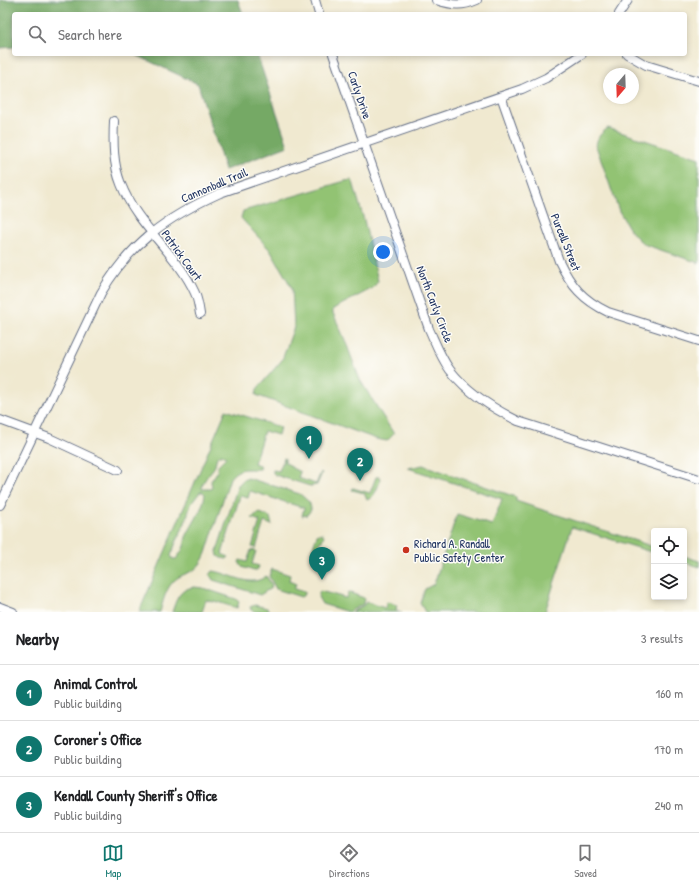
<!DOCTYPE html>
<html lang="en">
<head>
<meta charset="utf-8">
<style>
  body { margin:0; font-family:"Patrick Hand",sans-serif; background:#f6f6f6; color:#202124 }
  .controls { position:absolute; right:12px; bottom:12px; display:grid; overflow:hidden; border-radius:4px; box-shadow:0 2px 6px #0003 }
  .controls button { width:36px; height:36px; display:grid; place-items:center; padding:0; border:0; border-bottom:1px solid #e0e0e0; background:#fff; color:#202124; font:20px sans-serif }
  .compass { position:absolute; left:603px; top:68px; width:36px; height:36px; border-radius:50%; background:#fff; box-shadow:0 2px 6px #0003; rotate:199deg }
  .you { position:absolute; left:383px; top:252px; width:14px; height:14px; margin:-10px; border:3px solid #fff; border-radius:50%; background:#1a73e8; box-shadow:0 0 0 6px #1a73e833 }
  .badge { display:grid; place-items:center; width:26px; height:26px; border-radius:50%; background:#0f766e; color:#fff; font-size:13px; font-weight:700 }
  .pin { position:absolute; translate:-50% -33px; filter:drop-shadow(0 1px 2px #0008) }
  .pin::after { content:''; position:absolute; top:21px; width:14px; height:12px; background:inherit; clip-path:polygon(0 0,100% 0,50% 100%) }
  .list { margin:0; padding:0; list-style:none }
  h2 { display:flex; justify-content:space-between; align-items:center; height:52px; margin:0; padding:0 16px; font-size:17px }
  h2 small { font-size:13px; font-weight:400; color:#757577 }
  .list li { display:grid; grid-template-columns:26px 1fr auto; gap:12px; align-items:center; box-sizing:border-box; height:56px; padding:0 16px; border-top:1px solid #e0e0e0 }
  .list b { display:block; font-size:15px; white-space:nowrap }
  .list p { margin:0; font-size:13px; white-space:nowrap; color:#757577 }
  .list em { font-size:13px; font-style:normal; color:#757577 }
  .icon { flex:none; width:22px; height:22px; fill:none; stroke:currentColor; stroke-width:2; stroke-linecap:round; stroke-linejoin:round }
  .map { position:relative; flex:none; width:699px; height:612px; overflow:hidden }
  .search { position:absolute; background:#fff; box-shadow:0 2px 6px #0003; left:12px; right:12px; top:12px; height:44px; display:flex; align-items:center; gap:10px; box-sizing:border-box; padding:0 14px; border-radius:4px; color:#757577; font-size:15px }
  .sheet { height:220px; background:#fff }
  nav { display:flex; justify-content:space-around; align-items:center; box-sizing:border-box; height:56px; border-top:1px solid #e0e0e0; background:#fff; font-size:11px; color:#757577 }
  nav a { display:grid; justify-items:center; gap:2px }
  nav .on { color:#0f766e }
  .map>svg:first-child { display:block }
  .green { fill:#92c373; stroke:#567968; fill-rule:evenodd }
  .forest { fill:#75a965; stroke:#486c62 }
  .lines { fill:none; stroke-linecap:round; stroke-linejoin:round }
  .minor-casing { stroke:#667086; stroke-width:10 }
  .minor { stroke:#fff; stroke-width:8 }
  .poi-dot { fill:#c8321e; stroke:#fdfcf7; stroke-width:1.5 }
  .labels { text-anchor:middle; dominant-baseline:central; stroke-width:3; stroke-linejoin:round; paint-order:stroke }
  .street-label { font-size:12px; fill:#1b2f5e; stroke:#fdfcf7 }
  .poi-label { font-size:12px; fill:#1b2f5e; stroke:#fdfcf7; text-anchor:start }
</style>
</head>
<body>
<div class="map">
<svg width="699" height="612" viewBox="0 0 699 612">
  <rect width="100%" height="100%" fill="#fdfcf7"/>
  <filter id="ink" filterUnits="userSpaceOnUse"><feTurbulence type="fractalNoise" baseFrequency=".025" numOctaves="2"/><feDisplacementMap in="SourceGraphic" scale="8" xChannelSelector="R" yChannelSelector="G"/><feConvolveMatrix kernelMatrix="1 2 1 2 8 2 1 2 1" color-interpolation-filters="sRGB"/></filter>
  <filter id="wash" filterUnits="userSpaceOnUse"><feTurbulence type="fractalNoise" baseFrequency=".012" numOctaves="4" result="noise"/><feDisplacementMap in="SourceGraphic" scale="16" xChannelSelector="R" yChannelSelector="G"/><feGaussianBlur stdDeviation="0.9" result="paint"/><feColorMatrix in="noise" values="0 0 0 0 0 0 0 0 0 0 0 0 0 0 0 0 0 1.4 0 .05"/><feComposite in="paint" operator="in"/></filter>
  <g filter="url(#wash)">
    <rect width="100%" height="100%" fill="#f0e9d0"/>
    <path class="green" d="M608,128l91,30v105l-53,-18 -7,-5 -9,-10 -11,-19 -23,-65c1,-9 5,-13 12,-18z
      M351,180l2,2 11,38 14,61 -5,7 -40,21v4l12,27 15,40 34,54 -7,7 -11,-2 -120,-44 1,-6 25,-29 12,-33 -2,-39 -22,-38 -29,-32 2,-7 102,-30z
      M226,410l54,17 -2,8 -14,-4 -10,32 7,3 -1,3c-14,1 -20,-3 -30,9l-24,75c-10,25 -22,16 -34,30 -7,8 -9,19 -12,29h-21zM222,454l4,3 -8,8 -1,7 -6,9 1,7 -2,1h-8c0,-7 6,-14 11,-20 3,-3 2,-8 4,-12zM200,492h3l2,2c-2,16 -12,28 -19,43 -1,3 -1,6 -2,9 -1,4 -5,9 -8,13h-3l-2,-3 5,-14 9,-19 6,-19z
      M284,458h1v5l5,2 2,3 8,4 -2,6 18,6 5,-12 1,1 -5,12 -7,1 -35,-11 -2,-2v-3l6,1z
      M423,465l93,32v4l138,46v6l-82,-26 -27,85h-120l-5,-9 5,-14 9,-5 23,-70 35,11 10,-26 -94,-31z
      M376,477h4l1,2c-4,9 -5,17 -14,21l-3,-7 -12,-3 1,-2 17,5z
      M248,478l52,16 9,8 2,8 -4,5 -5,1 2,-8 -54,-17 -2,7 -8,-2 -18,58 7,3 -2,2 -6,-1 -3,-2 -1,-5 21,-66 5,-5z
      M260,513l10,4 2,8 -8,-3 -8,26 -4,-1 8,-26 -8,-3 3,-3z
      M321,533l3,2 -2,6h-2l-4,11 -4,-2 5,-15z
      M251,550l5,1 -4,13 7,2 -1,3 -4,2 -12,-4 -3,-5 1,-2 7,2z
      M684,556l15,5v6l-15,-5z
      M272,569l18,6 -1,6 7,3 -2,5 11,3v2l-4,3 -25,-8 -7,-13z
      M213,571c17,2 38,18 53,5l6,9 -1,3 -11,7 -47,-15 -3,-5z
      M194,587l9,1 33,11 3,3 -2,6 -23,-7 -2,1 -6,-2 -4,12h-30c4,-12 7,-23 22,-25z
      M320,591l26,7 2,-6 16,6 -1,6 -15,8 -26,-8 -4,-7z
      M366,602l19,6 2,-6 10,3 -1,5 6,2h-50l12,-7z
      M255,605l12,3 3,4h-14l-5,-2 -1,-3z"/>
    <path class="forest" d="M0,0h238l5,14h-229v33l-14,1z
      M134,54h123l31,92 -63,24 -27,-86z"/>
  </g>
  <g filter="url(#ink)">
    <g class="lines">
      <g class="minor-casing">
        <path id="minor" d="M315,0l4,14
          M436,0c16,5 25,7 41,0
          M619,14l9,-14
          M333,54l96,275c6,13 12,29 21,41 18,23 42,38 68,51l181,58
          M627,54l19,11 53,16
          M501,96l58,165c12,25 24,39 49,51l91,29
          M114,121c-1,22 -1,43 7,63 16,42 56,69 74,109 3,7 4,14 5,21
          M0,420l49,18 69,32
          M0,505l101,-212c29,-50 66,-76 119,-100l302,-104 24,-11 36,-24
          M0,607l13,5"/>
      </g>
      <use href="#minor" class="minor"/>
    </g>
  </g>
  <circle class="poi-dot" cx="406" cy="550" r="4"/>
  <g class="labels">
    <g class="street-label">
      <text transform="translate(360 95) rotate(71)">Carly Drive</text>
      <text transform="translate(214 185) rotate(-23)">Cannonball Trail</text>
      <text transform="translate(566 242) rotate(68)">Purcell Street</text>
      <text transform="translate(182 255) rotate(54)">Patrick Court</text>
      <text transform="translate(435 304) rotate(69)">North Carly Circle</text>
    </g>
    <g class="poi-label">
      <text x="414" y="543">Richard A. Randall<tspan x="414" dy="14">Public Safety Center</tspan></text>
    </g>
  </g>
</svg>
<div class="controls">
<button><svg class="icon" aria-label="locate" viewBox="0 0 24 24"><circle cx="12" cy="12" r="6"/><path d="M12 2v4M12 18v4M2 12h4M18 12h4"/></svg></button>
<button><svg class="icon" aria-label="layers" viewBox="0 0 24 24"><path d="M12 4l9 5-9 5-9-5zM3 14l9 5 9-5"/></svg></button>
</div>
<svg class="compass" viewBox="-18 -18 36 36"><path d="M0-13l5 13h-10z" fill="#e53935"/><path d="M0 13l5-13h-10z" fill="#757577"/></svg>
<div class="you"></div>
<div class="pin badge" style="left:309px;top:459px">1</div>
<div class="pin badge" style="left:360px;top:481px">2</div>
<div class="pin badge" style="left:322px;top:580px">3</div>
<div class="search"><svg class="icon" aria-label="search" viewBox="0 0 24 24"><circle cx="10" cy="10" r="6"/><path d="M15 15l6 6"/></svg>Search here</div>
</div>
<section class="sheet">
<h2>Nearby<small>3 results</small></h2>
<ul class="list">
<li><span class="badge">1</span><div><b>Animal Control</b><p>Public building</p></div><em>160 m</em></li>
<li><span class="badge">2</span><div><b>Coroner's Office</b><p>Public building</p></div><em>170 m</em></li>
<li><span class="badge">3</span><div><b>Kendall County Sheriff's Office</b><p>Public building</p></div><em>240 m</em></li>
</ul>
</section>
<nav>
<a class="on"><svg class="icon" aria-label="map" viewBox="0 0 24 24"><path d="M3 6l6-2 6 2 6-2v14l-6 2-6-2-6 2zM9 4v14M15 6v14"/></svg>Map</a>
<a><svg class="icon" aria-label="directions" viewBox="0 0 24 24"><path d="M12 3l9 9-9 9-9-9zM9 14v-3h6M13 9l2 2-2 2"/></svg>Directions</a>
<a><svg class="icon" aria-label="saved" viewBox="0 0 24 24"><path d="M7 4h10v16l-5-4-5 4z"/></svg>Saved</a>
</nav>
</body>
</html>
